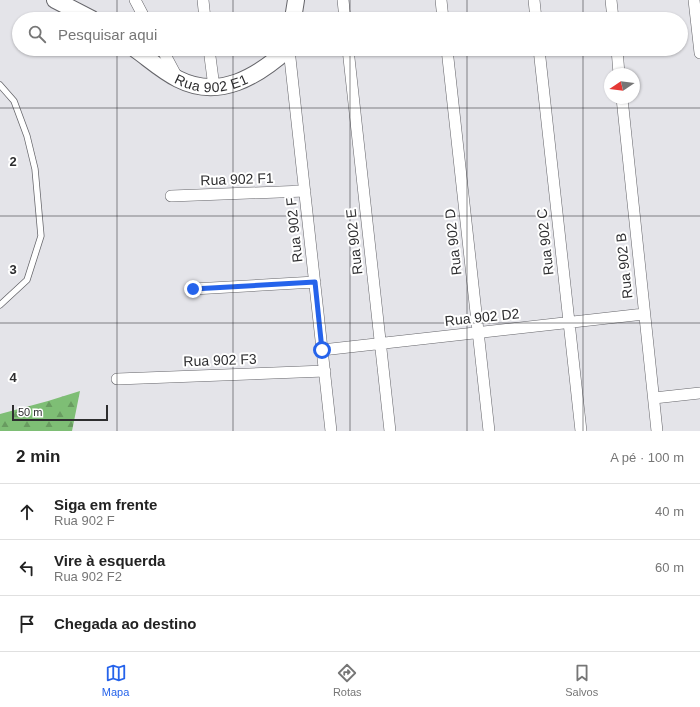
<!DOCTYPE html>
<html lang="pt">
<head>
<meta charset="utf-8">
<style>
  body { margin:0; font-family:Helvetica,sans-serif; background:#f6f6f6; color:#222 }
  .compass { position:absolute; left:604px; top:68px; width:36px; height:36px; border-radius:50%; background:#fff; box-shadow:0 1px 3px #0004; rotate:257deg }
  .scale { position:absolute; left:12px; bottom:10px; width:96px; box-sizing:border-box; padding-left:4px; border:2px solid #2d2d2f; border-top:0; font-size:11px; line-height:14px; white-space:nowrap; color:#2d2d2f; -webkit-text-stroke:3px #fff; paint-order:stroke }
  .stop { position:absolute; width:12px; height:12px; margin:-9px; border:3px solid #2563eb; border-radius:50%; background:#fff }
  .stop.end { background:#2563eb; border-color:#fff; box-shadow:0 1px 4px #0008 }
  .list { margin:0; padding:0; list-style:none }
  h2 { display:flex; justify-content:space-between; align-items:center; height:52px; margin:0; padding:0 16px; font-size:17px }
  h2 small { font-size:13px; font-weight:400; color:#767676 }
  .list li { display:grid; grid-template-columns:26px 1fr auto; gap:12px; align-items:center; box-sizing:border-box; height:56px; padding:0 16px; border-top:1px solid #e0e0e0 }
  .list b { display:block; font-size:15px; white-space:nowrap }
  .list p { margin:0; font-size:13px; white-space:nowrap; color:#767676 }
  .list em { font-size:13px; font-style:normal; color:#767676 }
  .icon { flex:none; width:22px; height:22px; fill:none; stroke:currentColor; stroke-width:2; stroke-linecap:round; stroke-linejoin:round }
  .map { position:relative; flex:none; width:700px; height:431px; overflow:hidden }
  .search { position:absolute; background:#fff; box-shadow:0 1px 3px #0004; left:12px; right:12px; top:12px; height:44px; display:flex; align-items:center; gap:10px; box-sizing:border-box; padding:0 14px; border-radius:22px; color:#767676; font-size:15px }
  .sheet { height:220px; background:#fff }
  nav { display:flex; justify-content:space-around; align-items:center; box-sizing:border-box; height:56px; border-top:1px solid #e0e0e0; background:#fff; font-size:11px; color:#767676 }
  nav a { display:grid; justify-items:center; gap:2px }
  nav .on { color:#2563eb }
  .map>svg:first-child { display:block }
  .forest { fill:url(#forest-firs) }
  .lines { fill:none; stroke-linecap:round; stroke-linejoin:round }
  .lane-casing { stroke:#65656a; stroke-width:7 }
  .street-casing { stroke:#65656a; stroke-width:12 }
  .secondary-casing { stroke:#65656a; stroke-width:18 }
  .lane { stroke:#fff; stroke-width:5.5 }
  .street { stroke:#fff; stroke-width:11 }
  .secondary { stroke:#fff; stroke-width:16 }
  .route { stroke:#2563eb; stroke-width:5 }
  .grid { fill:none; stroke:#2d2d2f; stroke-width:1; stroke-opacity:0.55 }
  .labels { text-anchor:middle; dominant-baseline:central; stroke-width:4; stroke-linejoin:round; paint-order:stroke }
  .street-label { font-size:14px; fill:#2d2d2f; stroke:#fff }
  .grid-label { font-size:13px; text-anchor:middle; font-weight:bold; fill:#2d2d2f; stroke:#fff; stroke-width:4; stroke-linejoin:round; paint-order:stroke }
</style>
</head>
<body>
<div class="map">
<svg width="700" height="431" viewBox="0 0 700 431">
  <defs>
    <pattern id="forest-firs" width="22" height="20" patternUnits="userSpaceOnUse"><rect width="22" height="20" fill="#7ebe75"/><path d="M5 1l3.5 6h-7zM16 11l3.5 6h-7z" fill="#689b60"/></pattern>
  </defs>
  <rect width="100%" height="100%" fill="#e4e4e9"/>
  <path class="forest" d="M80,391l-8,40h-72v-17l48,-13z"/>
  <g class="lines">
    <g class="lane-casing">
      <path id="lane" d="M0,85l14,16 13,35 8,33 6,67 -14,44 -27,25"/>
    </g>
    <g class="street-casing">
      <path id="street" d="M135,0l10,19
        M203,0l2,19
        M343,0l2,19
        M441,0l2,19
        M534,0l2,19
        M611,0l2,19
        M694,0l6,53
        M162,49l16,30
        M209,49l5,38
        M289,49l42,382
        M348,49l42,382
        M447,49l42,382
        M539,49l42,382
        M617,49l2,25
        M622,98l35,333
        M171,196l134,-5
        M193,289l122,-7
        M322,350l322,-36
        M117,379l208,-8
        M654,398l46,-5"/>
    </g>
    <g class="secondary-casing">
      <g id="secondary">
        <path d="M55,0l37,19"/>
        <path d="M293,19l3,-19"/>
        <path id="s1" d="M135,49c14,10 27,22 43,30 41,21 79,-2 110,-30"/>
      </g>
    </g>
    <use href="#lane" class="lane"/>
    <use href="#street" class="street"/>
    <use href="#secondary" class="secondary"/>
  </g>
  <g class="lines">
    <path class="route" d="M193,289l122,-7 7,68"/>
  </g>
  <path class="grid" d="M117,0v19M233,0v19M350,0v19M467,0v19M583,0v19M117,49v382M233,49v382M350,49v382M467,49v382M583,49v382M0,108h700M0,216h700M0,323h700"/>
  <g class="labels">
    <g class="street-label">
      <text stroke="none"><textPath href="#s1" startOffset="87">Rua 902 E1</textPath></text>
      <text transform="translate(237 179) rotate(-2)">Rua 902 F1</text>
      <text transform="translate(294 230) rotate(-96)">Rua 902 F</text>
      <text transform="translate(354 242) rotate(-96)">Rua 902 E</text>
      <text transform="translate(453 242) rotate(-96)">Rua 902 D</text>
      <text transform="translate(545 242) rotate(-96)">Rua 902 C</text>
      <text transform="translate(624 266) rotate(-96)">Rua 902 B</text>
      <text transform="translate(482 317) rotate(-6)">Rua 902 D2</text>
      <text transform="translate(220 360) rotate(-2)">Rua 902 F3</text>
    </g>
  </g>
  <g class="grid-label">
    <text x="13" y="166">2</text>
    <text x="13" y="274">3</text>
    <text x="13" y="382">4</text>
  </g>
</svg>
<svg class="compass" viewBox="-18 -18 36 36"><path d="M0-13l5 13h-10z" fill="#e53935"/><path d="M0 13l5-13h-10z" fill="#767676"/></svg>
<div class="scale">50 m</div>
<div class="stop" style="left:322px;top:350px"></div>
<div class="stop end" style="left:193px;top:289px"></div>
<div class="search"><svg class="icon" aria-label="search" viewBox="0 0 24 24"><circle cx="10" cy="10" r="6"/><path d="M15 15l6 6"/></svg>Pesquisar aqui</div>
</div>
<section class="sheet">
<h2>2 min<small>A pé · 100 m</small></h2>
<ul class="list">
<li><svg class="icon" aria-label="ahead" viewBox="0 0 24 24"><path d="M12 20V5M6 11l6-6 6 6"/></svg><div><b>Siga em frente</b><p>Rua 902 F</p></div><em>40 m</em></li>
<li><svg class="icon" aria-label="left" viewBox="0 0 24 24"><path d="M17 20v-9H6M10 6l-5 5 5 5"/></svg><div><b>Vire à esquerda</b><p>Rua 902 F2</p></div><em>60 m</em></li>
<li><svg class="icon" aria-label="arrive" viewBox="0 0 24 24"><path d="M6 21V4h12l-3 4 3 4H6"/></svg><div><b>Chegada ao destino</b></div></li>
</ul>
</section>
<nav>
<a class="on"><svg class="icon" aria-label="map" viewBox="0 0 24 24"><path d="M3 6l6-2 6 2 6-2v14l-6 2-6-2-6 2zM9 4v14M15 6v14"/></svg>Mapa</a>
<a><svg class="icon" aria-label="directions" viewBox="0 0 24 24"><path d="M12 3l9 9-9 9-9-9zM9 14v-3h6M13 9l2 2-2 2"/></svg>Rotas</a>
<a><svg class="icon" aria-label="saved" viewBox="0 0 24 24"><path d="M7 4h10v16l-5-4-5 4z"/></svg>Salvos</a>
</nav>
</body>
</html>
